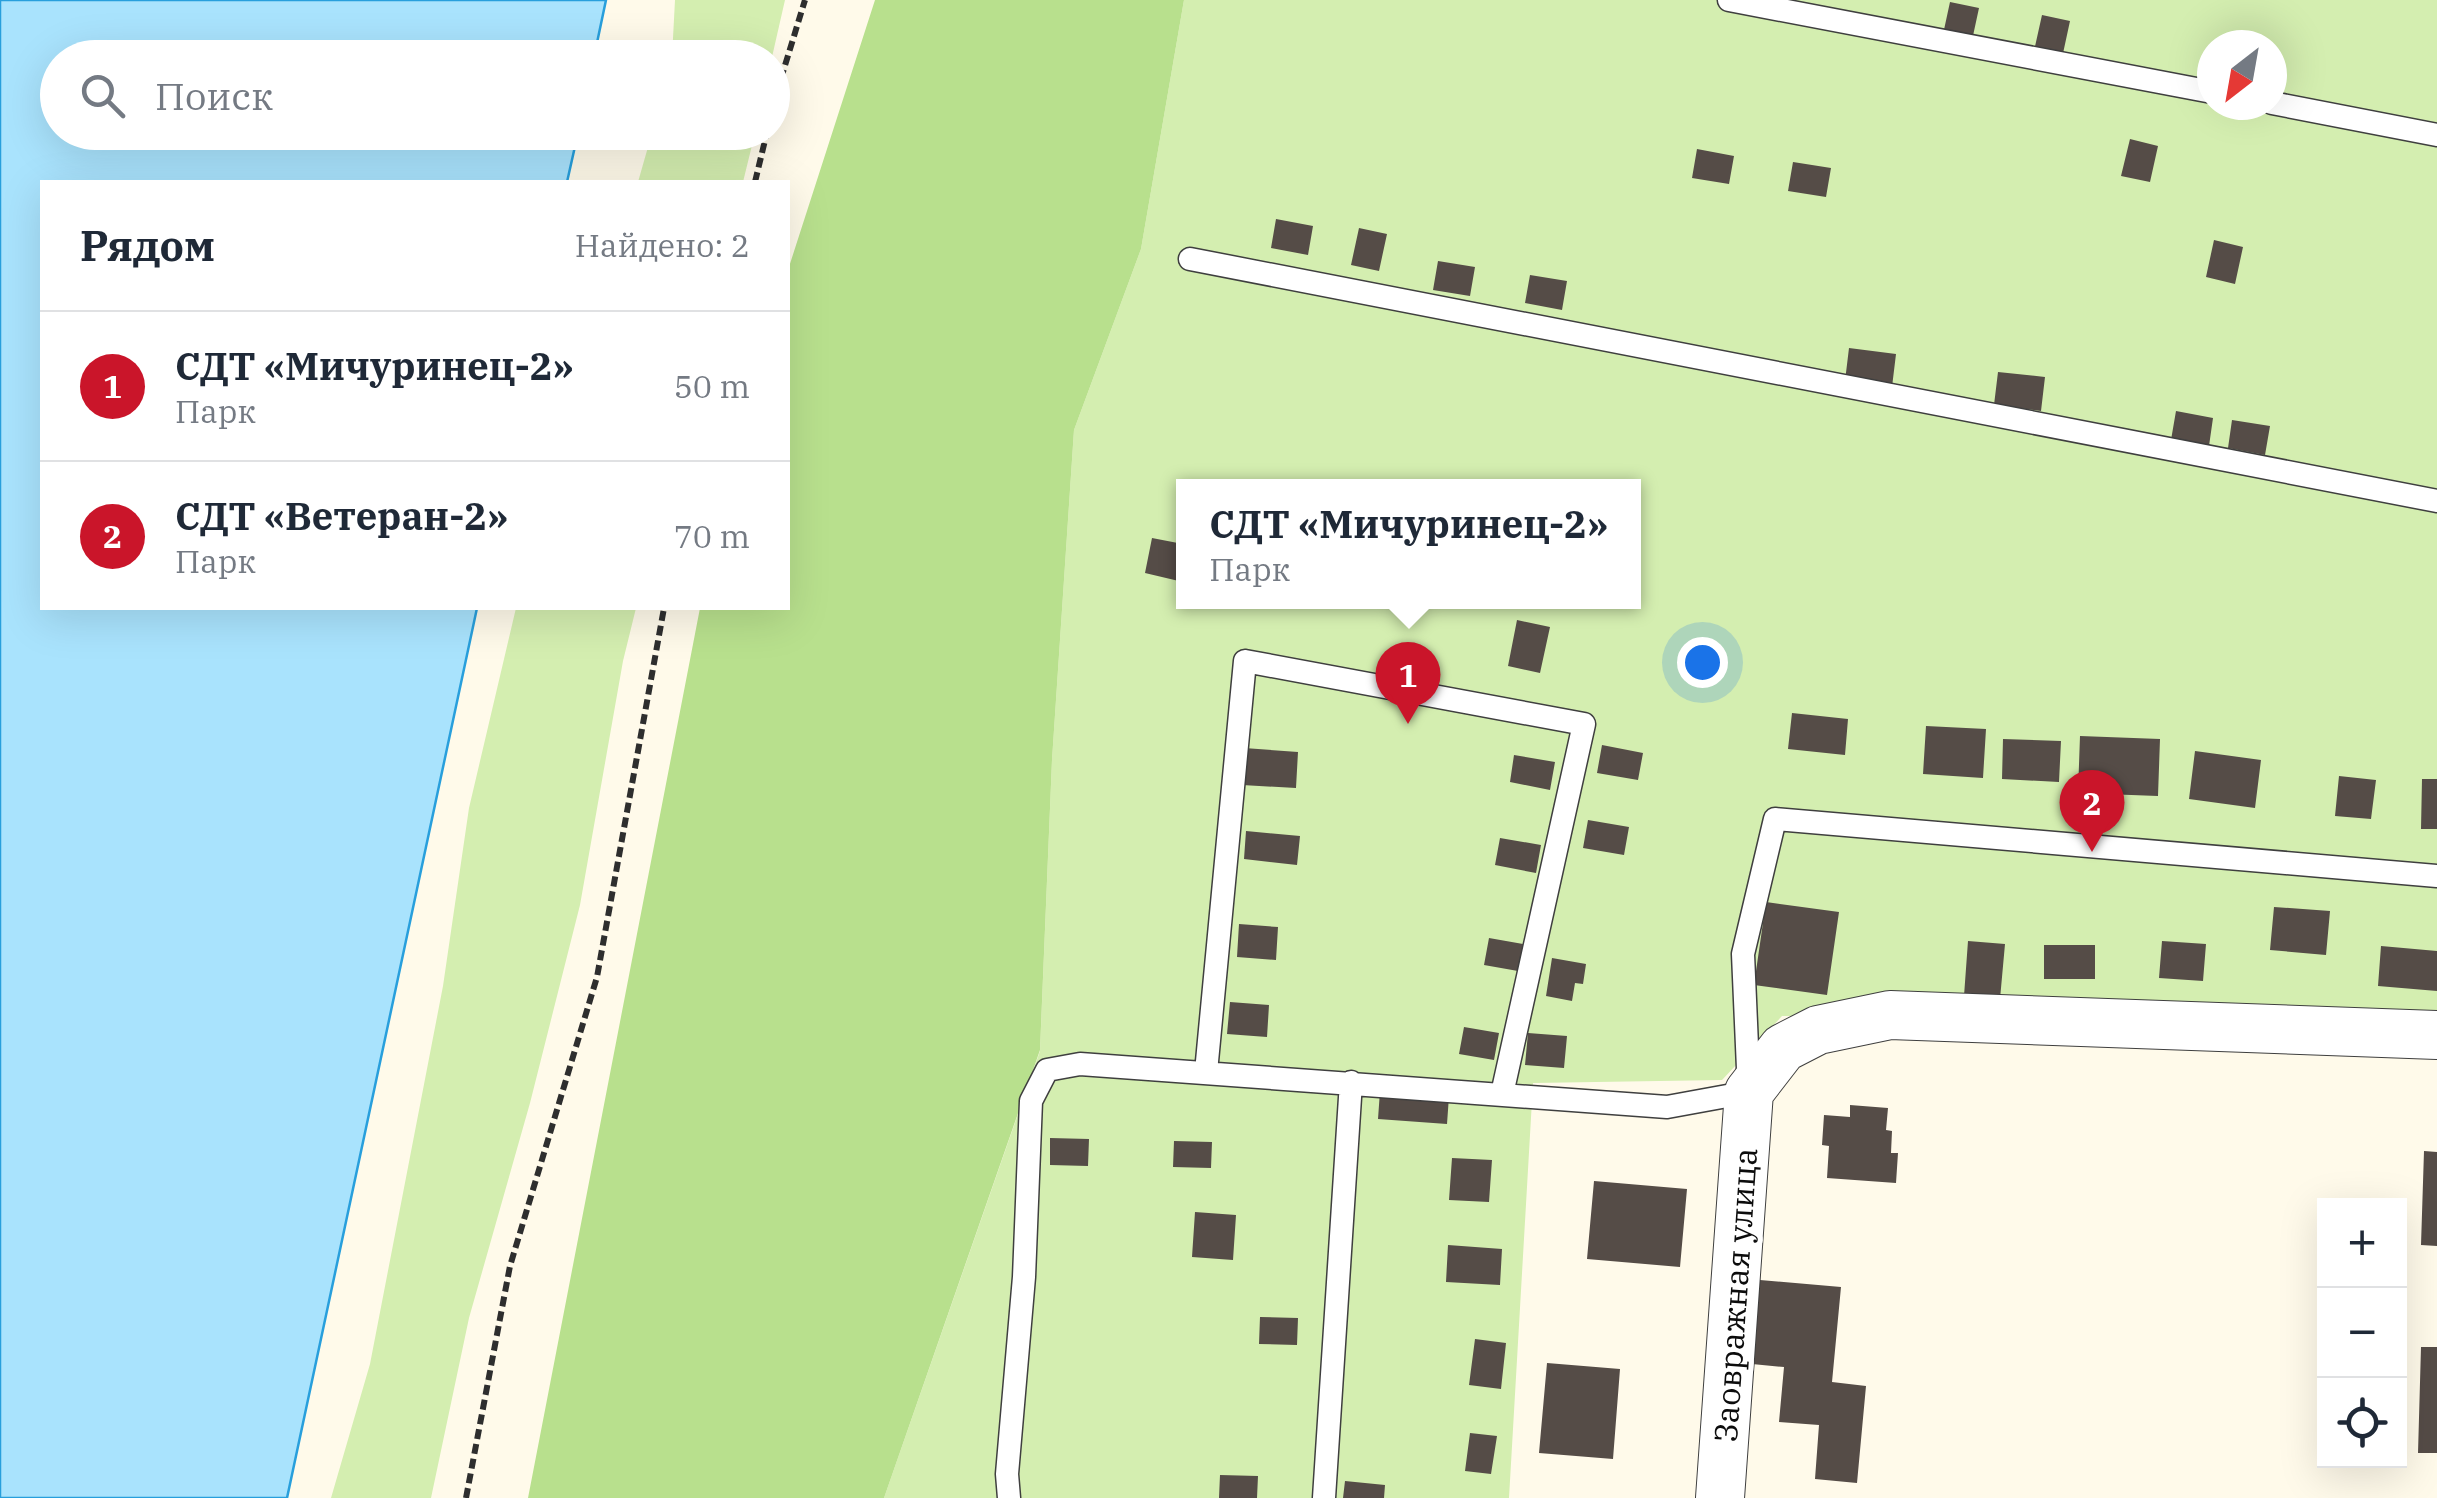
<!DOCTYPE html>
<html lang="ru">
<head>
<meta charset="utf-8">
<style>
  body { margin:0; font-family:"IBM Plex Serif",serif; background:#f2f2f3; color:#1f2937 }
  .controls { position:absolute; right:30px; bottom:30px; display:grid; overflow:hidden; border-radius:0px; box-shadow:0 10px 40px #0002 }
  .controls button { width:90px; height:90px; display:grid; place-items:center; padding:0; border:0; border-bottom:2px solid #e0e1e3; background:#fff; color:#1f2937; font:50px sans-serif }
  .compass { position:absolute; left:2197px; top:30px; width:90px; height:90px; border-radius:50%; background:#fff; box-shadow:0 10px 40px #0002; rotate:211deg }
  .you { position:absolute; left:1702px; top:662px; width:35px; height:35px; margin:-25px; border:8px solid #fff; border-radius:50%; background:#1a73e8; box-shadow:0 0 0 15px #1a73e833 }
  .badge { display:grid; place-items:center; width:65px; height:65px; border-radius:50%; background:#ca152a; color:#fff; font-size:32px; font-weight:700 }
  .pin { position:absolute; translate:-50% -82px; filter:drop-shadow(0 2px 5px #0008) }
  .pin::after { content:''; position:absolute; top:52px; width:35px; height:30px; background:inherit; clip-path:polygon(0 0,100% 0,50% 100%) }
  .popup { position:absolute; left:1176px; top:479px; width:465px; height:130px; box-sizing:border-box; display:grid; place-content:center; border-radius:0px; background:#fff; filter:drop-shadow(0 2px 8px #0005); font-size:32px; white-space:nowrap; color:#747a83 }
  .popup b { font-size:38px; color:#1f2937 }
  .popup::after { content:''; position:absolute; left:50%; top:100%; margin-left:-20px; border:20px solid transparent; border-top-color:#fff }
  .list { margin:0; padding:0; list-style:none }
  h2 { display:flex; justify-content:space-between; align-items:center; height:130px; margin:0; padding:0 40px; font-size:42px }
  h2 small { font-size:32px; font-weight:400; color:#747a83 }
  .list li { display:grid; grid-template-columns:65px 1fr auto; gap:30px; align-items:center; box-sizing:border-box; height:150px; padding:0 40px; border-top:2px solid #e0e1e3 }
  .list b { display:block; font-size:38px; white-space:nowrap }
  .list p { margin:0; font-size:32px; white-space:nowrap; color:#747a83 }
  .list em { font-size:32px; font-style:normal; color:#747a83 }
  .icon { flex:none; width:55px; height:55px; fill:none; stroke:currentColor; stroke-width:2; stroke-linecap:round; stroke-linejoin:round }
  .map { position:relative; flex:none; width:2437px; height:1498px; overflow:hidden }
  .search { position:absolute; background:#fff; box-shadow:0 10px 40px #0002; left:40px; top:40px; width:750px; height:110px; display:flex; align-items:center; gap:25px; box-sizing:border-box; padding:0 35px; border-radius:55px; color:#747a83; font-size:38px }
  .panel { position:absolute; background:#fff; box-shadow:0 10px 40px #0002; left:40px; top:180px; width:750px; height:430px; border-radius:0px }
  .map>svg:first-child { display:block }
  .green { fill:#d4eeb0; fill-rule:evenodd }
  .forest { fill:#b8e08d }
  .water { fill:#a9e3fd; stroke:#289fdc; stroke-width:2.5 }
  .building { fill:#554c47 }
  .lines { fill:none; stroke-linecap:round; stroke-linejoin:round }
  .service-casing { stroke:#3f3f3f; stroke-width:25 }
  .minor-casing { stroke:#3f3f3f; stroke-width:50 }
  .path { stroke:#2e2e2e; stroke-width:6; stroke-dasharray:10 5; stroke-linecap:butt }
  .service { stroke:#fff; stroke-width:22 }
  .minor { stroke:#fff; stroke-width:48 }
  .labels { text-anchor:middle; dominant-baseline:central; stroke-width:10; stroke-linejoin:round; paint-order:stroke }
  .street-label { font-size:32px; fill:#0c0c0c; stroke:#fff }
</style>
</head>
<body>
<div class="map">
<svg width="2437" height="1498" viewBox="0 0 2437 1498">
  <rect width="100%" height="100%" fill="#fffaea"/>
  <path class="green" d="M675,0h110l-13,57h-100z
    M1184,0h1253v1018l-655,-2 -60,64 -189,3 -24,415h-625l156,-447 12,-291 22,-330 67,-181zM2212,45h60v60h-60zM1183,487h450v115h-450z
    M652,133h103l-12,49h-105z
    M516,608h120l-13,53 -43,244 -50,198 -61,215 -38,180h-100l39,-134 73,-378 26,-178z"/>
  <path class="forest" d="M875,0h309l-43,249 -67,181 -22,330 -12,290 -156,448h-356l172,-890h88v-338z"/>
  <path class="water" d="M0,0h606l-12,57 -536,1v74l520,1 -11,49h-525v426h435l-190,890h-287z"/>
  <path class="building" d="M1950,2l29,6 -8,37 -29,-6z
    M2042,15l28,6 -8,37 -28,-7z
    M2130,139l28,7 -8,36 -29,-6z
    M1697,149l37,7 -5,28 -37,-6z
    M1793,162l38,6 -5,29 -38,-6z
    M1276,219l37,7 -5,29 -37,-7z
    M1359,228l28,6 -8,37 -28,-6z
    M2214,240l29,7 -8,37 -29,-7z
    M1438,261l37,6 -5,29 -37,-6z
    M1530,275l37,6 -5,29 -37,-7z
    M1849,348l47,6 -4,33 -47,-6z
    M1998,372l47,5 -4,34 -47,-6z
    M2176,411l37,7 -4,28 -38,-6z
    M2232,420l38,6 -5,29 -37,-7z
    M1152,538l31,6v38l-38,-9z
    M1517,620l33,7 -10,46 -32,-7z
    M1792,713l56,6 -3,36 -57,-6z
    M1926,726l60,3 -3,49 -60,-4z
    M2080,736l80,3 -2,57 -80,-3z
    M2003,739l58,2 -2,41 -57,-3z
    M1602,745l41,8 -5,27 -41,-7z
    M1244,748l54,4 -2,36 -54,-3z
    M2195,751l66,9 -6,48 -66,-9z
    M1514,755l41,7 -5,28 -40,-8z
    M2339,776l37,4 -5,39 -36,-3z
    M2422,779h15v50h-16z
    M1588,820l41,7 -5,28 -41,-7z
    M1246,831l54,5 -3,29 -53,-6z
    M1500,838l41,7 -5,28 -41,-8z
    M1766,902l73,10 -12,83 -73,-10z
    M2274,907l56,4 -4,44 -56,-5z
    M1239,924l39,3 -2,33 -39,-3z
    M1489,938l34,6 -5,27 -34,-6z
    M1968,941l37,3 -5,55 -36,-3z
    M2162,941l44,3 -3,37 -44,-3z
    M2044,945h51v34h-51z
    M2381,946l56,5v40l-59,-5z
    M1552,958l34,6 -3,20 -8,-1 -3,18 -26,-5z
    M1230,1002l39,3 -2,32 -40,-3z
    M1464,1027l35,6 -5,27 -35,-6z
    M1528,1033l39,3 -3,32 -39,-3z
    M1380,1091l69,5 -2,28 -69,-5z
    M1850,1105l38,3 -2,22 6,1 -1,22h7l-2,30 -69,-5 2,-32 -7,-1 2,-30 26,2z
    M1050,1138l39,1 -1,27 -38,-1z
    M1174,1141l38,1 -1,26 -38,-1z
    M2424,1151l13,1v94l-16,-1z
    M1452,1158l40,2 -3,42 -40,-2z
    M1594,1181l93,8 -7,78 -93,-8z
    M1195,1212l41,3 -3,45 -41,-3z
    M1448,1245l54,4 -2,36 -54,-3z
    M1760,1280l81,7 -9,95 34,4 -9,97 -42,-4 4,-54 -40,-3 5,-55 -32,-3z
    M1260,1317l38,1 -1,27 -38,-1z
    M1475,1339l31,4 -5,46 -32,-4z
    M2421,1347h16v106h-19z
    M1547,1363l73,6 -7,90 -74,-6z
    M1470,1433l27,3 -6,38 -26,-3z
    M1220,1475l38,1 -1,22h-38z
    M1345,1481l40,4 -1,13h-41z"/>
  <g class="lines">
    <g class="service-casing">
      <path id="service" d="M1729,0l483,92
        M2272,103l165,32
        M1190,259l1247,242
        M1206,1072l39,-411 339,63 -82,370
        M1009,1498l-2,-24 17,-197 7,-176 16,-31 33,-6 587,43 82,-15 -6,-138 32,-135 662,57
        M1324,1498l27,-416"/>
    </g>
    <g class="minor-casing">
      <path id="minor" d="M1720,1498l29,-406 34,-44 35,-18 72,-15 547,20"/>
    </g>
    <path class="path" d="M772,108l33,-108
      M755,182l12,-50
      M466,1498l44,-232 87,-289 67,-369"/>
    <use href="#service" class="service"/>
    <use href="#minor" class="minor"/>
  </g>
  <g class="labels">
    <g class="street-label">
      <text transform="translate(1735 1295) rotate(-86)">Заовражная улица</text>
    </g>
  </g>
</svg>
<div class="controls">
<button>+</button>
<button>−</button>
<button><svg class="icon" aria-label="locate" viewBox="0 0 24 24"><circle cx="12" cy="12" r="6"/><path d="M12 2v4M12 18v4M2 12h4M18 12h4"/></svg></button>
</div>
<svg class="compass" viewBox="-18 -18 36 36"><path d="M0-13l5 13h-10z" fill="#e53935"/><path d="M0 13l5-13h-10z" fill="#747a83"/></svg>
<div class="you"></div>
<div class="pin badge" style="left:1408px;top:724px">1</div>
<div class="popup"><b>СДТ «Мичуринец-2»</b>Парк</div>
<div class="pin badge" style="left:2092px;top:852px">2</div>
<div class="search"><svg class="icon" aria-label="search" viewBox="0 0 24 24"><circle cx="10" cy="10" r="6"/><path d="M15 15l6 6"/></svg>Поиск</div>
<section class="panel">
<h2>Рядом<small>Найдено: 2</small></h2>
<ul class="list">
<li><span class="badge">1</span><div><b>СДТ «Мичуринец-2»</b><p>Парк</p></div><em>50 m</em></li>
<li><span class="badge">2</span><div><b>СДТ «Ветеран-2»</b><p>Парк</p></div><em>70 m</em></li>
</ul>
</section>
</div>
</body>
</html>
